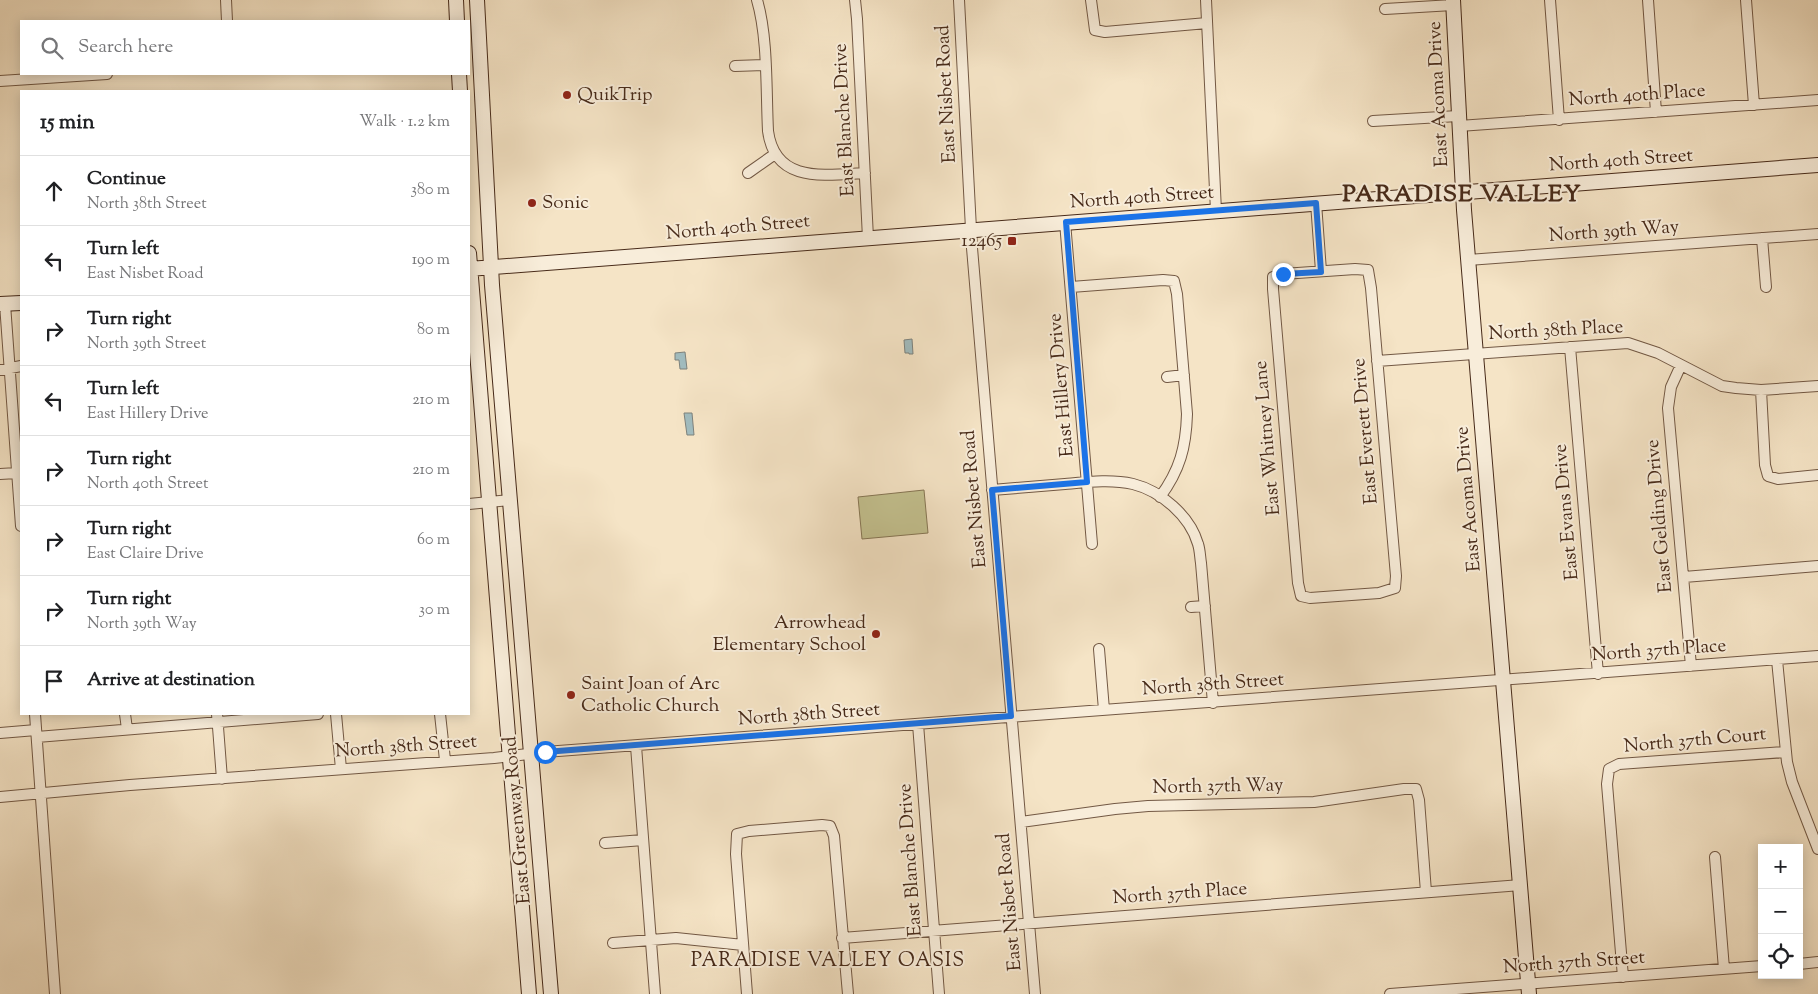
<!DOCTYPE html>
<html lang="en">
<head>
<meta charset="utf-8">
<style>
  body { margin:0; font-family:"Sorts Mill Goudy",serif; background:#f2f2f2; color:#202124 }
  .controls { position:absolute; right:15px; bottom:15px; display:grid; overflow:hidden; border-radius:0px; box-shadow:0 2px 12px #0003 }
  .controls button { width:45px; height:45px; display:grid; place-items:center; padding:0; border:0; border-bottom:1px solid #e0e0e0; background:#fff; color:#202124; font:25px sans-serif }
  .stop { position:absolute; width:15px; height:15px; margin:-11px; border:4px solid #1a73e8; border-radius:50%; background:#fff }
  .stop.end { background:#1a73e8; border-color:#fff; box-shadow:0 1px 5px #0008 }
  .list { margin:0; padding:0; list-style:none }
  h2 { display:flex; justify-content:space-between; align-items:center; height:65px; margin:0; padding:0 20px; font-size:21px }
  h2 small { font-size:16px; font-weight:400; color:#757577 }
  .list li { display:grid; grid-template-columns:32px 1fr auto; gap:15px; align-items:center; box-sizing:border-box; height:70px; padding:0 20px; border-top:1px solid #e0e0e0 }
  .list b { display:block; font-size:19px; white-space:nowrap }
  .list p { margin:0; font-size:16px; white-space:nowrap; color:#757577 }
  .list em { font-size:16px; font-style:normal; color:#757577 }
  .icon { flex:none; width:28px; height:28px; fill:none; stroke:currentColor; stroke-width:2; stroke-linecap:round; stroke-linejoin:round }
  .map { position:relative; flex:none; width:1818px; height:994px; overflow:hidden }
  .search { position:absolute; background:#fff; box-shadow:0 2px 12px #0003; left:20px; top:20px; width:450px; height:55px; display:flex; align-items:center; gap:12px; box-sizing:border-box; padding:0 18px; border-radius:0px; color:#757577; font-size:19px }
  .panel { position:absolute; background:#fff; box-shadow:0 2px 12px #0003; left:20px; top:90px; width:450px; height:625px; border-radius:0px }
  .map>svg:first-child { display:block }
  .green { fill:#c4c290; stroke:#867654 }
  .water { fill:#a1bcbf; stroke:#7d827d }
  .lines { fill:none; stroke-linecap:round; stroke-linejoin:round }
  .street-casing { stroke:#725844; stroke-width:12 }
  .secondary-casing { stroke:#472a19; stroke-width:16 }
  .street { stroke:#f8edda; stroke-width:10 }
  .secondary { stroke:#f8edda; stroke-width:14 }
  .route { stroke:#1a73e8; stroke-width:6 }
  .poi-dot { fill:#8f2418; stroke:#f8edda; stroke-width:2 }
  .labels { text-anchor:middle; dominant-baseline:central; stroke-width:4; stroke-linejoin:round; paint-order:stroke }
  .street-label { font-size:19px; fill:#472a19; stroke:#f8edda }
  .poi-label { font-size:19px; fill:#472a19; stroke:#f8edda; text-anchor:start }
  .neighbourhood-label { font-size:20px; letter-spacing:1px; fill:#472a19; stroke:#f8edda }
  .district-label { font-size:24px; font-weight:bold; letter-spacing:1px; fill:#472a19; stroke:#f8edda }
</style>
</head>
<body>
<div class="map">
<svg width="1818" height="994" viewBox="0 0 1818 994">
  <rect width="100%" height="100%" fill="#f5e4c6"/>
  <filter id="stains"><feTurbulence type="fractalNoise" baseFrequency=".004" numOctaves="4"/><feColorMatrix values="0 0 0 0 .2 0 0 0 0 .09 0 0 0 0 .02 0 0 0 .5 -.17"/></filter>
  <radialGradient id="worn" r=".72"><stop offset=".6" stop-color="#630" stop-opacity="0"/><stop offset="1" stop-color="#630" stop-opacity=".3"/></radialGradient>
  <path class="green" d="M924,490l4,43 -66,6 -4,-42z"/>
  <path class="water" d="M912,339l1,15h-4v-1h-4l-1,-13z
    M685,352l2,17h-7l-1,-9h-4v-7z
    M684,413h8l2,22h-7z"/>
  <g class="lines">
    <g class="street-casing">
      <path id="street" d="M226,0l1,21
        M757,0c11,37 9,91 11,131 7,53 57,44 97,42
        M855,0l2,19 11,219
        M959,0l13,248 63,746
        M1091,0l4,30 10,2 102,-9
        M1206,0l10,211
        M1550,0l9,120
        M1648,0l8,112
        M1746,0l8,105
        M1385,9l68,-4
        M735,66l29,-1
        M0,81l107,-7
        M1373,121l85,-5
        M1459,126l359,-26
        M748,173l27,-19
        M1316,203l5,68
        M1065,222l27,322
        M1762,238l4,49
        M1468,260l350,-26
        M1355,269l13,1 3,18 25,288 -1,12 -16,5 -69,5 -9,-2 -3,-13 -25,-294v-12l10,-3z
        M1071,287l92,-7 11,1 3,13 10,120c-1,33 -7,56 -27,83
        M5,304l16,222
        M1570,347l28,327
        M1377,361l251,-18 30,10 64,33 14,2 25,2 57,-4
        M1681,365l-10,22 -3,21 23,258
        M0,370l21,-4
        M1167,377l17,-2
        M1761,390l4,75 3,11 10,3 40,-4
        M0,474l17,-1
        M992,490c24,-2 49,-4 73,-6 22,-2 46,-5 68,0 28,7 57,32 65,60 2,6 2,13 3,19l12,140
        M469,504l41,-4
        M1684,577l134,-11
        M1191,607l14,-1
        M1099,649l5,61
        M1777,660l10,102 5,20 26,67
        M35,714l20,280
        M125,714l2,15
        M217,714l5,65
        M336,714l5,55
        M440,714l5,46
        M918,724l21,270
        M0,733l36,-3
        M37,737l281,-23
        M636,746l19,248
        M0,797l130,-12 364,-27 51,-6 1273,-96
        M1021,822l94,-13 33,-3 166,-4 90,-13h12l3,11 7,92
        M605,843l38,-3
        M1715,857l9,112
        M842,938l679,-53
        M613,943l63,-5 67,7
        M1799,964l19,-2
        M1623,977l-16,-193 2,-15 10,-5 166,-12
        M747,994l-11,-140 1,-20 12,-3 73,-6 8,1 4,10 14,158
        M1390,994l372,-28"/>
    </g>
    <g class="secondary-casing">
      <path id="secondary" d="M456,0l1,21
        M477,0l15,285 59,709
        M1453,0l11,210 65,784
        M459,74l1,17
        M469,253l60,741
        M469,269l1349,-104
        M0,304l21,-1"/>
    </g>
    <use href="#street" class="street"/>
    <use href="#secondary" class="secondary"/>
  </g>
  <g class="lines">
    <path class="route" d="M545,752l466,-36 -19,-226 95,-8 -21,-260 250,-19 5,69 -38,2"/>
  </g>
  <g class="poi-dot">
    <circle cx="567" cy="95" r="5"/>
    <circle cx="532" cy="203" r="5"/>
    <rect x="1007" y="236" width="10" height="10" rx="2.5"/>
    <circle cx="876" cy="634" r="5"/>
    <circle cx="571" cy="695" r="5"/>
  </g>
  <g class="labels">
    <g class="street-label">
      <text transform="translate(947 94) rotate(-93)">East Nisbet Road</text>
      <text transform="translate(1439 94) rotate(-93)">East Acoma Drive</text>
      <text transform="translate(1637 96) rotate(-4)">North 40th Place</text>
      <text transform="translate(845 120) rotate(-93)">East Blanche Drive</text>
      <text transform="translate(1621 161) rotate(-4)">North 40th Street</text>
      <text transform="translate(1142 198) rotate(-4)">North 40th Street</text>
      <text transform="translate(738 228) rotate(-5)">North 40th Street</text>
      <text transform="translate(1614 232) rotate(-4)">North 39th Way</text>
      <text transform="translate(1556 331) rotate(-3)">North 38th Place</text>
      <text transform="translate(1062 385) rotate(-95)">East Hillery Drive</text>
      <text transform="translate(1366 431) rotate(-95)">East Everett Drive</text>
      <text transform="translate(1268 438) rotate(-95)">East Whitney Lane</text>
      <text transform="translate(975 499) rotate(-95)">East Nisbet Road</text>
      <text transform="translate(1469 499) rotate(-95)">East Acoma Drive</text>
      <text transform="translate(1567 512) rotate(-95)">East Evans Drive</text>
      <text transform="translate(1660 516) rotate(-95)">East Gelding Drive</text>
      <text transform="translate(1659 651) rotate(-4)">North 37th Place</text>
      <text transform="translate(1213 685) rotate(-4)">North 38th Street</text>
      <text transform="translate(809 715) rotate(-4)">North 38th Street</text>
      <text transform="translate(1695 741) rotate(-5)">North 37th Court</text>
      <text transform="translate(406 747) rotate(-4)">North 38th Street</text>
      <text transform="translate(1218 787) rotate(-1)">North 37th Way</text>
      <text transform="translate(518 820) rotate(-95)">East Greenway Road</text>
      <text transform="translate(911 860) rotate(-94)">East Blanche Drive</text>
      <text transform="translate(1180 894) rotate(-4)">North 37th Place</text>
      <text transform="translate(1010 902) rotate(-95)">East Nisbet Road</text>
      <text transform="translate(1574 963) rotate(-4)">North 37th Street</text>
    </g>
    <g class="poi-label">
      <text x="577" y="95">QuikTrip</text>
      <text x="542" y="203">Sonic</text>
      <text x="1002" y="241" text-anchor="end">12465</text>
      <text x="866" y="623" text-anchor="end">Arrowhead<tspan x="866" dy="22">Elementary School</tspan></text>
      <text x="581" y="684">Saint Joan of Arc<tspan x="581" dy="22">Catholic Church</tspan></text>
    </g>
    <g class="neighbourhood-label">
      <text x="828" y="961">PARADISE VALLEY OASIS</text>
    </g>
    <g class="district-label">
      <text x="1462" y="195">PARADISE VALLEY</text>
    </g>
  </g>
  <rect width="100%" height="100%" filter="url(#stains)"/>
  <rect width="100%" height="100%" fill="url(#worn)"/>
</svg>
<div class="controls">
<button>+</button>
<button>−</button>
<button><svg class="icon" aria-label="locate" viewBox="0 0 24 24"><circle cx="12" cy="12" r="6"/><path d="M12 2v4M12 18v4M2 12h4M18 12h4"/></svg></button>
</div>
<div class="stop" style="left:545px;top:752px"></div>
<div class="stop end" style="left:1283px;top:274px"></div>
<div class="search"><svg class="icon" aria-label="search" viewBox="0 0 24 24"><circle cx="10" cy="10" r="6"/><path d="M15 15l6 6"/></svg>Search here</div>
<section class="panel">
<h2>15 min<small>Walk · 1.2 km</small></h2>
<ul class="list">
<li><svg class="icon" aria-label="ahead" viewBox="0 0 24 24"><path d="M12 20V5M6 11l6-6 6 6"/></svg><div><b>Continue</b><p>North 38th Street</p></div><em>380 m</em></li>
<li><svg class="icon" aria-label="left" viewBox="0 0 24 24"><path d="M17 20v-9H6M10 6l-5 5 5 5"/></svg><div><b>Turn left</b><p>East Nisbet Road</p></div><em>190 m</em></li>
<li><svg class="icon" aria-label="right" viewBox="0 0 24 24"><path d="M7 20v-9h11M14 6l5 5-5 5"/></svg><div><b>Turn right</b><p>North 39th Street</p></div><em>80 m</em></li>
<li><svg class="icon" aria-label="left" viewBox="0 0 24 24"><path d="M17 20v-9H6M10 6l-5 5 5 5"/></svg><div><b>Turn left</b><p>East Hillery Drive</p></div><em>210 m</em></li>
<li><svg class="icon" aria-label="right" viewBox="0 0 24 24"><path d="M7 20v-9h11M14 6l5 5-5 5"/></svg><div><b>Turn right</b><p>North 40th Street</p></div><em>210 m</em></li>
<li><svg class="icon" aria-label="right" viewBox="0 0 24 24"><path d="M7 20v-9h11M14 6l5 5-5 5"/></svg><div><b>Turn right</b><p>East Claire Drive</p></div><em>60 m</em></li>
<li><svg class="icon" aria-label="right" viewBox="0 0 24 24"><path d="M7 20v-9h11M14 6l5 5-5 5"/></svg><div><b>Turn right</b><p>North 39th Way</p></div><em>30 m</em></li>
<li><svg class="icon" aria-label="arrive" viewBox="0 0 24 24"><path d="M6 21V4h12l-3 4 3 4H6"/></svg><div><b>Arrive at destination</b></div></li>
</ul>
</section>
</div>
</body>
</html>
